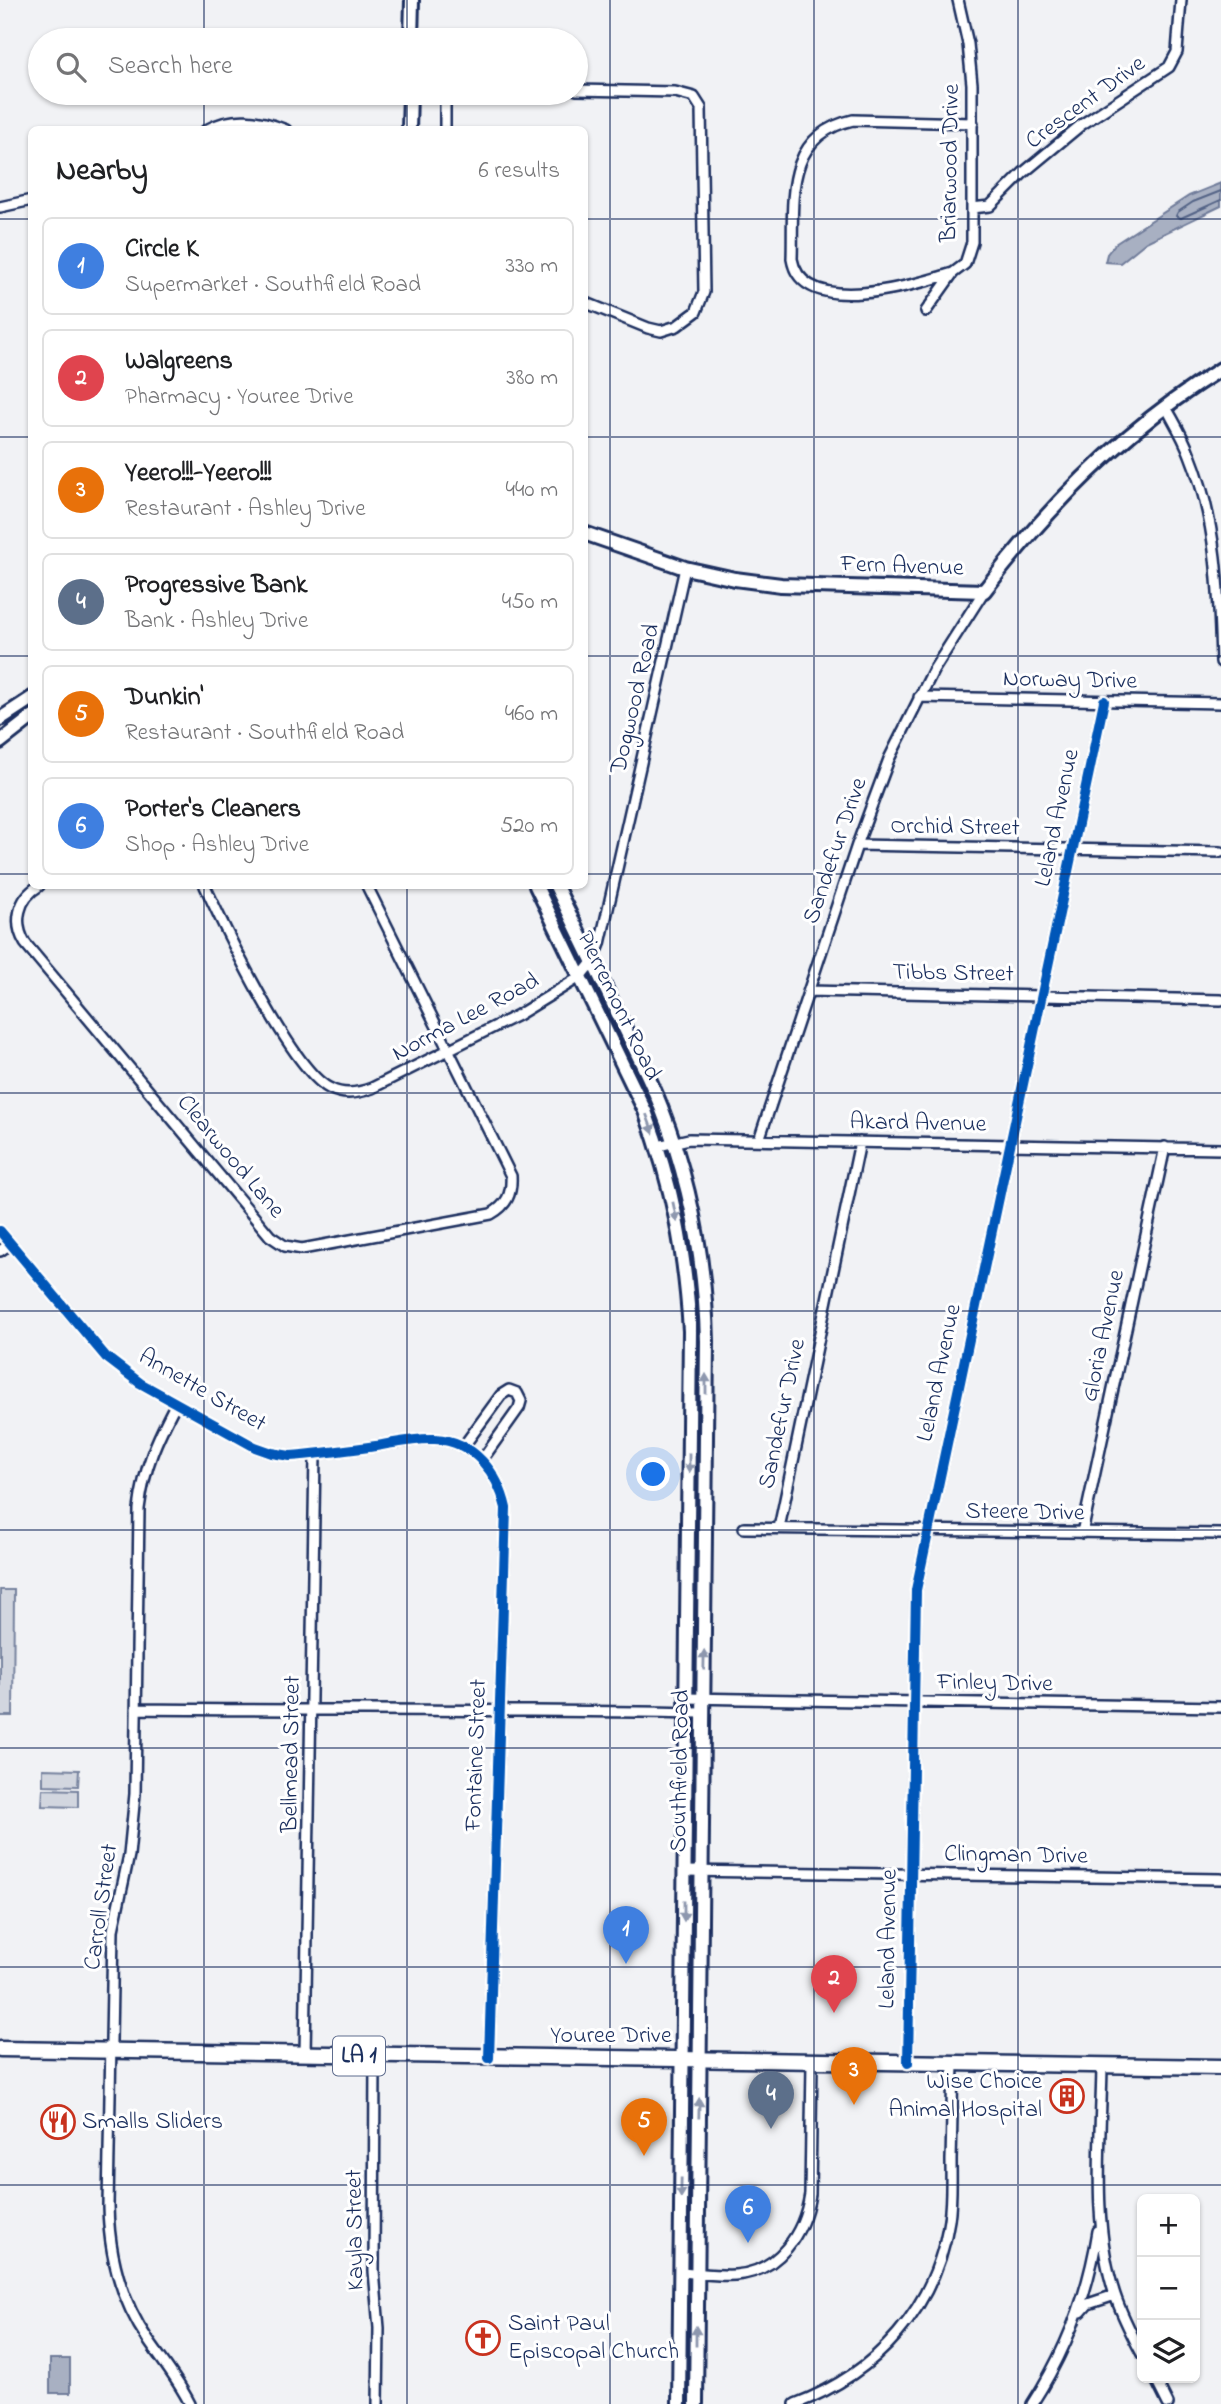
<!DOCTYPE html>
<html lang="en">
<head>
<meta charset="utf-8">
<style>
  body { margin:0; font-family:"Indie Flower",sans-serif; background:#f6f6f6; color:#202124 }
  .controls { position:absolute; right:21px; bottom:21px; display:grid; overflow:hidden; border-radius:10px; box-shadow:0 2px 5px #0004 }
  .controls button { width:63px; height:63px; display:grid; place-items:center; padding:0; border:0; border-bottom:2px solid #e0e0e0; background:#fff; color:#202124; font:35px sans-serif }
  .you { position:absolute; left:654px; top:1475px; width:24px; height:24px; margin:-18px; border:5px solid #fff; border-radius:50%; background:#1a73e8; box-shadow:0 0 0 10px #1a73e833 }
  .badge { display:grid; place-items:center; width:46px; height:46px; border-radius:50%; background:#d93025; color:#fff; font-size:23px; font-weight:700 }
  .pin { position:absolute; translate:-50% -58px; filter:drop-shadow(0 2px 4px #0008) }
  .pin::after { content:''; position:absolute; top:37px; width:24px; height:21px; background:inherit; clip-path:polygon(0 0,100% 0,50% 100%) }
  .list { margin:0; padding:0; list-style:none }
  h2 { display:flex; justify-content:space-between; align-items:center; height:91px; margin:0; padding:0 28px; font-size:30px }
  h2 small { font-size:23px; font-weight:400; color:#757577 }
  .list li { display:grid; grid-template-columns:46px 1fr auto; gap:21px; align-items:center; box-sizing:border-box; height:98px; margin:0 14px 14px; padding:0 14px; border:2px solid #e0e0e0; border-radius:10px }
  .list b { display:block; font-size:26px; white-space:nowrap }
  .list p { margin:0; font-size:23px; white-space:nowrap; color:#757577 }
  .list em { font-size:23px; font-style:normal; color:#757577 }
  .icon { flex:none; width:38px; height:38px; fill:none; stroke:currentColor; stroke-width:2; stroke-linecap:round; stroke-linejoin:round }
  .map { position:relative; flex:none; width:1221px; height:2404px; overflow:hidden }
  .search { position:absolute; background:#fff; box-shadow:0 2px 5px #0004; left:28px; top:28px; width:560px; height:77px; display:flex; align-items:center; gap:18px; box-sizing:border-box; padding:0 24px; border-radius:38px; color:#757577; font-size:26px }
  .panel { position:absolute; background:#fff; box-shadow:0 2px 5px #0004; left:28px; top:126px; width:560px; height:763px; border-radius:10px }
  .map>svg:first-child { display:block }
  .green { fill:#d2d6df; stroke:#76829e; stroke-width:2 }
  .water { fill:#a8b0c2; stroke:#707c9a; stroke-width:2 }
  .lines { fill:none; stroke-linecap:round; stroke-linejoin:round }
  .shore { stroke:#536386; stroke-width:2 }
  .street-casing { stroke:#1b2f5e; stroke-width:14 }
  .secondary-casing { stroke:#1b2f5e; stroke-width:18 }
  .primary-casing { stroke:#1b2f5e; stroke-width:19 }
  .street { stroke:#fff; stroke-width:9 }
  .secondary { stroke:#fff; stroke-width:12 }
  .primary { stroke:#fff; stroke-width:14 }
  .cycleway-casing { stroke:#fff; stroke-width:15 }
  .cycleway { stroke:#0057b8; stroke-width:10 }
  .oneway { fill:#8d97ae }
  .grid { fill:none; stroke:#1b2f5e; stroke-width:2; stroke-opacity:0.55 }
  .labels { text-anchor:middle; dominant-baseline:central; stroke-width:6; stroke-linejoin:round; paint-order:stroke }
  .shield { fill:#fff; stroke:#5f6d8e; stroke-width:2 }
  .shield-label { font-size:23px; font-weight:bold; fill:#1b2f5e }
  .street-label { font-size:24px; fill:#1b2f5e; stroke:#fff }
  .poi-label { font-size:24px; fill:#1b2f5e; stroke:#fff; text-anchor:start }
</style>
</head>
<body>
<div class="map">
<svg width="1221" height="2404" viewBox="0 0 1221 2404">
  <rect width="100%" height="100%" fill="#f1f2f5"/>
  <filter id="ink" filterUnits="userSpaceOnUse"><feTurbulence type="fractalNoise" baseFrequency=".0143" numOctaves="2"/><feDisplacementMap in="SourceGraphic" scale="14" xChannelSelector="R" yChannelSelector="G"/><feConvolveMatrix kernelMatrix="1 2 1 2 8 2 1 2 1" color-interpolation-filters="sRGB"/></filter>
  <g filter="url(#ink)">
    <path class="green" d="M0,1590h14l-1,126h-13z
      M43,1769l36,1 -1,16 -35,-1z
      M43,1789l35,1v17l-36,-1z"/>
    <path class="water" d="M1221,183v23l-75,36 -26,21 -15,-1 2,-8 8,-10 74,-48z
      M50,2359h20v34h-20z"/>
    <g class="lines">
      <path class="shore" d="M1221,191l-28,11 -15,10 -2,4 5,2 40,-18"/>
      <g class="street-casing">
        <path id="street" d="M576,90l99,2 19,5 7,11 3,184 -8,20 -19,14 -16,5 -13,-3 -64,-26
          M445,93v37
          M206,130c27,-15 53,-11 80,0
          M0,207l32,-7
          M972,208l18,-2 33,-33 58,-48 88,-58 8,-15 4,-52
          M953,273c-38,12 -151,46 -161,-14 2,-56 -10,-123 61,-139l120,3
          M926,311l27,-38 12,-9 7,-22v-158l-4,-40 -10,-44
          M1166,407c8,15 18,31 24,48 27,67 29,135 31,207
          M919,697l302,6
          M857,845l364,7
          M39,886c-21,12 -26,37 -14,57l245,293 15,10 17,3 189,-35c16,-9 21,-20 20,-38l-144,-290
          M205,886c19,41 88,187 126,203 14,7 28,4 41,-1l146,-73 62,-38 13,-16 7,-17 85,-376
          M809,991l412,9
          M759,1140l98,-295 32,-86 44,-88 51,-80
          M658,1146l31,-7 532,10
          M0,1231l106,126 34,26 115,64 17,6 18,3c29,-2 57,-6 86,-10 19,-3 39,-8 59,-7 39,2 63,34 71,69l-17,550
          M0,1251l10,-7
          M176,1403c-19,36 -32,64 -37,106l-4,285 -6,61 -16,75 -5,276c1,49 12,93 40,134 15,22 30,40 42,64
          M463,1447l38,-52 8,-5 8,3 4,8 -2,7 -37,52
          M744,1528l477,6
          M779,1528l81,-386
          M1082,1533l83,-386
          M685,1698l536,9
          M136,1709c189,2 378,0 567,4
          M684,1871l537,8
          M305,2055l10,-600
          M375,2056l-1,215 5,57 -1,76
          M908,2063l8,-473 188,-889
          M1102,2065c-1,76 -11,157 13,230 7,21 17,40 27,59
          M680,2272c18,1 37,4 55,3 44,-3 69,-42 75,-81l2,-132
          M1081,2312l7,-8 27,-9
          M1155,2378l13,26
          M795,2404c82,-31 141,-96 154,-184 3,-20 2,-40 2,-60 1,-32 1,-64 2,-96
          M1032,2404c35,-54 56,-109 66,-173"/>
      </g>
      <g class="secondary-casing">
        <path id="secondary" d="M411,40l1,-40
          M409,130l1,-37
          M584,533l101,35 50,11 46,6 203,6c66,-87 144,-165 237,-222
          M0,719l32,-21
          M0,742l32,-25
          M536,886l109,225c28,76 40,140 45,220l-11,1073
          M556,886c20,41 40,83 60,124 15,32 32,63 45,97 29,74 44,153 46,234l-11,1063"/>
      </g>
      <g class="primary-casing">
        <path id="primary" d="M0,2049l1221,18"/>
      </g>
      <use href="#street" class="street"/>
      <use href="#secondary" class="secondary"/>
      <use href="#primary" class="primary"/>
      <g class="cycleway-casing">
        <path id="cycleway" d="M0,1231l106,126 34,26 115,64 17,6 18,3c29,-2 57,-6 86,-10 19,-3 39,-8 59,-7 39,2 63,34 71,69l-17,550
          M908,2063l8,-473 188,-889"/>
      </g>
      <use href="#cycleway" class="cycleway"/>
    </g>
    <defs><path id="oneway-solid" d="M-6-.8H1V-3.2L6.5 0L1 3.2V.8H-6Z" transform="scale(1.75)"/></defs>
    <g class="oneway">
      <use href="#oneway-solid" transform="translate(650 1124) rotate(70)"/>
      <use href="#oneway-solid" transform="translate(675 1212) rotate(78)"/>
      <use href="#oneway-solid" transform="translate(706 1384) rotate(-90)"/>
      <use href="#oneway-solid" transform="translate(689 1463) rotate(90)"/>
      <use href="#oneway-solid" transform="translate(704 1660) rotate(-89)"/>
      <use href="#oneway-solid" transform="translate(684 1911) rotate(90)"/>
      <use href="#oneway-solid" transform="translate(699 2108) rotate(-89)"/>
      <use href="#oneway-solid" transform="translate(681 2188) rotate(91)"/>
      <use href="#oneway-solid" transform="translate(696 2336) rotate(-90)"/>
    </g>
  </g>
  <path class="grid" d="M204,0v40M407,0v40M610,0v2404M814,0v2404M1018,0v2404M204,93v37M407,93v37M0,219h32M584,219h637M0,437h32M584,437h637M0,656h32M584,656h637M0,874h32M584,874h637M204,886v1518M407,886v1518M0,1093h1221M0,1311h1221M0,1530h1221M0,1748h1221M0,1967h1221M0,2185h1221"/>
  <defs>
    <g id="building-ring" transform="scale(1.75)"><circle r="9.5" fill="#fff" stroke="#c8321e" stroke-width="1.5"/><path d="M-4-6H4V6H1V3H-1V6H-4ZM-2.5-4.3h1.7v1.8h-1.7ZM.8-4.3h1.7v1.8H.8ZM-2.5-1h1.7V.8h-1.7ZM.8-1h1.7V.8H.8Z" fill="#c8321e"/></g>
    <g id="restaurant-ring" transform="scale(1.75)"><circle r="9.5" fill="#fff" stroke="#c8321e" stroke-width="1.5"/><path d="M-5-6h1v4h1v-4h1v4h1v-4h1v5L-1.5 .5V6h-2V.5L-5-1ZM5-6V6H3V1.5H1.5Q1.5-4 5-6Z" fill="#c8321e"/></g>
    <g id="church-ring" transform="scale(1.75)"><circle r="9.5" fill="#fff" stroke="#c8321e" stroke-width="1.5"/><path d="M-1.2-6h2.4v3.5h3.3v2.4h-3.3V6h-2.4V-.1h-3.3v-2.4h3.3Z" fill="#c8321e"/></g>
  </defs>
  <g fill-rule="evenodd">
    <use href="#building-ring" x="1067" y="2096"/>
    <use href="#restaurant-ring" x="58" y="2122"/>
    <use href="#church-ring" x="483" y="2338"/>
  </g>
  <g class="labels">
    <rect class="shield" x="333" y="2036.5" width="52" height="39" rx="5"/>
    <g class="shield-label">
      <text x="359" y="2056">LA 1</text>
    </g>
    <g class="street-label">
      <text transform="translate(1086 103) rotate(-36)">Crescent Drive</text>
      <text transform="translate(951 163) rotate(-89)">Briarwood Drive</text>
      <text transform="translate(902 567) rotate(2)">Fern Avenue</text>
      <text transform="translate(1070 681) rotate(1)">Norway Drive</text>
      <text transform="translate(636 699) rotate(-77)">Dogwood Road</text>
      <text transform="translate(1058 818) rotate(-78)">Leland Avenue</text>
      <text transform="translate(955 828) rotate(1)">Orchid Street</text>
      <text transform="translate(836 851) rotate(-71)">Sandefur Drive</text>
      <text transform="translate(953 974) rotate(1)">Tibbs Street</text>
      <text transform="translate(618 1006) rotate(64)">Pierremont Road</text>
      <text transform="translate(466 1018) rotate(-28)">Norma Lee Road</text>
      <text transform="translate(918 1124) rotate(1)">Akard Avenue</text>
      <text transform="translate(230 1157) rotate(50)">Clearwood Lane</text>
      <text transform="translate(1104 1336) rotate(-78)">Gloria Avenue</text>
      <text transform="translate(940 1373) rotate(-78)">Leland Avenue</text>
      <text transform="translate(202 1391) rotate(30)">Annette Street</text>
      <text transform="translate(783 1414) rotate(-78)">Sandefur Drive</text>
      <text transform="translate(1025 1513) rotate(1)">Steere Drive</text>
      <text transform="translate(995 1684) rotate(1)">Finley Drive</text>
      <text transform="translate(292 1754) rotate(-89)">Bellmead Street</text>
      <text transform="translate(477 1755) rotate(-88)">Fontaine Street</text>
      <text transform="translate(681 1771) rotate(-89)">Southfield Road</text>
      <text transform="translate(1016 1856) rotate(1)">Clingman Drive</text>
      <text transform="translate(102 1907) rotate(-82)">Carroll Street</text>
      <text transform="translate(889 1939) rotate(-89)">Leland Avenue</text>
      <text x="611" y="2036">Youree Drive</text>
      <text transform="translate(356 2230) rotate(-91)">Kayla Street</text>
    </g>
    <g class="poi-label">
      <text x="1042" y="2082" text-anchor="end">Wise Choice<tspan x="1042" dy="28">Animal Hospital</tspan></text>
      <text x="82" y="2122">Smalls Sliders</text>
      <text x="508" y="2324">Saint Paul<tspan x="508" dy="28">Episcopal Church</tspan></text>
    </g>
  </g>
</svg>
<div class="controls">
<button>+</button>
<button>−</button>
<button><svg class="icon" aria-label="layers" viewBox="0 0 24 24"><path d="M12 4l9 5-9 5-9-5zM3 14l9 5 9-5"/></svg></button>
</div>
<div class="you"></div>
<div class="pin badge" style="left:626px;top:1964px;background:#3f7fe0">1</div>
<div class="pin badge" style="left:834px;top:2013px;background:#e0444e">2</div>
<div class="pin badge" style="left:854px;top:2105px;background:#e8710a">3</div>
<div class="pin badge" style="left:771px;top:2129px;background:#5c6f8a">4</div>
<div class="pin badge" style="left:644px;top:2156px;background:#e8710a">5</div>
<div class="pin badge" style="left:748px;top:2243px;background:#3f7fe0">6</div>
<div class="search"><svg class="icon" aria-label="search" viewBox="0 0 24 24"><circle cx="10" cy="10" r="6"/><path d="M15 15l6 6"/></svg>Search here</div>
<section class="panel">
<h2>Nearby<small>6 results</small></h2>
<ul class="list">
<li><span class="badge" style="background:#3f7fe0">1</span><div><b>Circle K</b><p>Supermarket · Southfield Road</p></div><em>330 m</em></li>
<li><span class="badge" style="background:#e0444e">2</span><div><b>Walgreens</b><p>Pharmacy · Youree Drive</p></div><em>380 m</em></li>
<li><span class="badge" style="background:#e8710a">3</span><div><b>Yeero!!!-Yeero!!!</b><p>Restaurant · Ashley Drive</p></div><em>440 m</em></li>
<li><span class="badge" style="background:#5c6f8a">4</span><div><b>Progressive Bank</b><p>Bank · Ashley Drive</p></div><em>450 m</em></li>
<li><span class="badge" style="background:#e8710a">5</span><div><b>Dunkin'</b><p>Restaurant · Southfield Road</p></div><em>460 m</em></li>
<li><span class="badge" style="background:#3f7fe0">6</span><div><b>Porter's Cleaners</b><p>Shop · Ashley Drive</p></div><em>520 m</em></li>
</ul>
</section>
</div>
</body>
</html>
